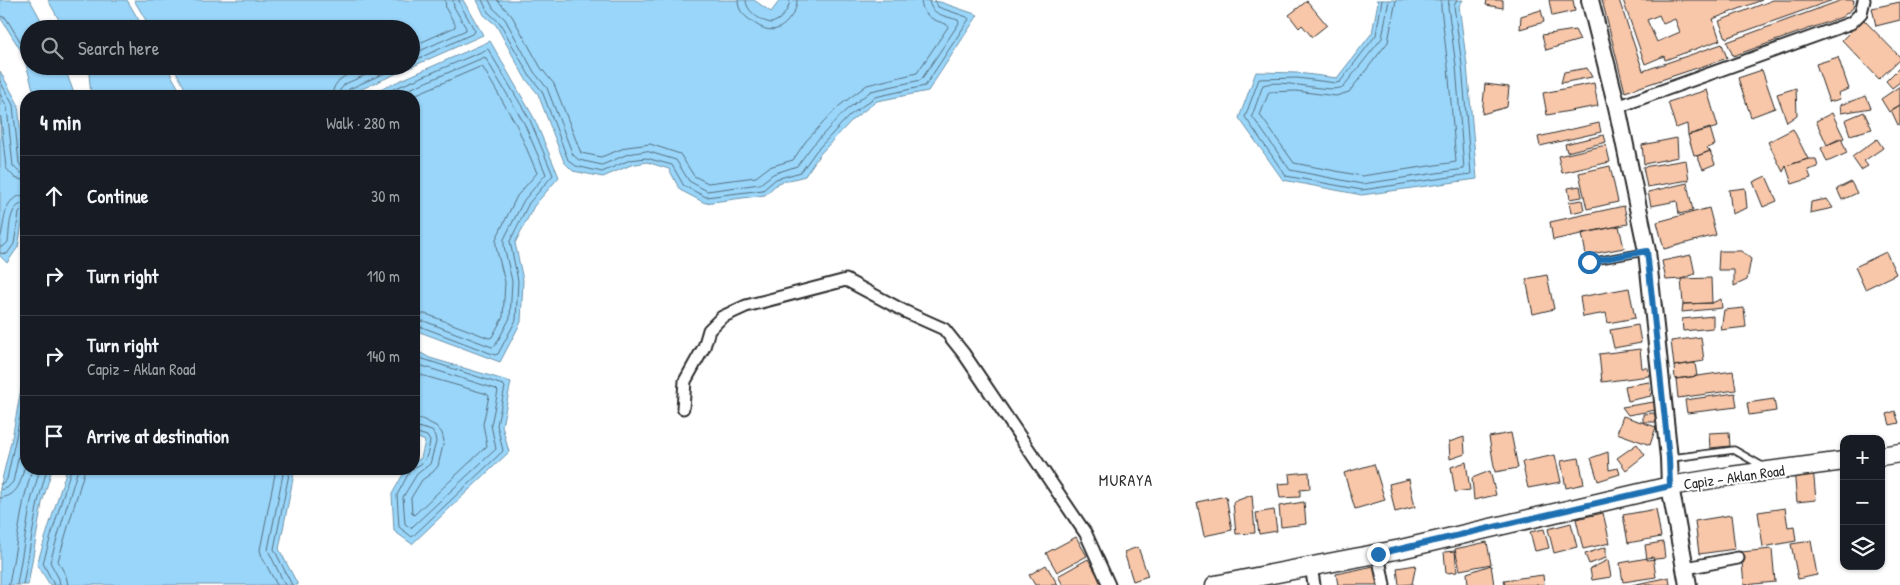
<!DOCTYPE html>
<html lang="en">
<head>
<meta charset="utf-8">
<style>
  body { margin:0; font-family:"Patrick Hand",sans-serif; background:#20242c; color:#f1f3f6 }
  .controls { position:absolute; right:15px; bottom:15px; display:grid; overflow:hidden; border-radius:10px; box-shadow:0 1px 4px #0004 }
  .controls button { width:45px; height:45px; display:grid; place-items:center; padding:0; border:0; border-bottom:1px solid #363941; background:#171b24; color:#f1f3f6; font:25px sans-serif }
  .stop { position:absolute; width:15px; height:15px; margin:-11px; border:4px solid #1f6fb2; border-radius:50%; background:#fff }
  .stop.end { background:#1f6fb2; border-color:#fff; box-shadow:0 1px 5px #0008 }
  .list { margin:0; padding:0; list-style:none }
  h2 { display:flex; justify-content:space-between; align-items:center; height:65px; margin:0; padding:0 20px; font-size:21px }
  h2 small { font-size:16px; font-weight:400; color:#9ea1a6 }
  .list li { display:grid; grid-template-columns:32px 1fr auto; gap:15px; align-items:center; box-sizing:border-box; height:80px; padding:0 20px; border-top:1px solid #363941 }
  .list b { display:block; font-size:19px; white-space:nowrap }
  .list p { margin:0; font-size:16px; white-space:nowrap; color:#9ea1a6 }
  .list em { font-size:16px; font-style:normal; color:#9ea1a6 }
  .icon { flex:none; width:28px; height:28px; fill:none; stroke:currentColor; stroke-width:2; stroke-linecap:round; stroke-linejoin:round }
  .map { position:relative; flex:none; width:1900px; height:585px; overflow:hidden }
  .search { position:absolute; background:#171b24; box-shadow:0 1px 4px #0004; left:20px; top:20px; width:400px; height:55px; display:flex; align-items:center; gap:12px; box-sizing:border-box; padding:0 18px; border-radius:28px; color:#9ea1a6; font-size:19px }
  .panel { position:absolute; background:#171b24; box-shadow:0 1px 4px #0004; left:20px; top:90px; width:400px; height:385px; border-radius:20px }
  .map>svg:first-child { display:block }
  .water { fill:#99d6fa; stroke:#6d92a7 }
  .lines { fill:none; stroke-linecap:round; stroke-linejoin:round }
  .shore { stroke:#576f7e; stroke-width:1 }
  .building { fill:#f8c6a8; stroke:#2b2b2b; fill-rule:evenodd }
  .lane-casing { stroke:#2b2b2b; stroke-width:9 }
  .street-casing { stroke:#2b2b2b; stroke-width:15 }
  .secondary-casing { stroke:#2b2b2b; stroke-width:20 }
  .primary-casing { stroke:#2b2b2b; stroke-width:21 }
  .lane { stroke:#fff; stroke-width:5.5 }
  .street { stroke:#fff; stroke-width:11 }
  .secondary { stroke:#fff; stroke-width:16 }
  .primary { stroke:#fff; stroke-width:18 }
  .route { stroke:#1f6fb2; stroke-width:6 }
  .labels { text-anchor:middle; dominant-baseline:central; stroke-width:4; stroke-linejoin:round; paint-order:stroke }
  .street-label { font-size:15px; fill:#2b2b2b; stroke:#fff }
  .neighbourhood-label { font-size:16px; letter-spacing:1px; fill:#2b2b2b; stroke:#fff }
</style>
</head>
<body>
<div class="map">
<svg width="1900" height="585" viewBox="0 0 1900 585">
  <rect width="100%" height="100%" fill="#fff"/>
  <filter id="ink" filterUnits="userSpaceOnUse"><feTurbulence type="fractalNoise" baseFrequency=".02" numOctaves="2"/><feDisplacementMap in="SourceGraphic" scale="10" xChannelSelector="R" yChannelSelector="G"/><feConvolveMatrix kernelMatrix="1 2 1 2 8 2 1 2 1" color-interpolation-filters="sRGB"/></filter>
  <g filter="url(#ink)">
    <path class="water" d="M0,0h30l16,29h-17v37h35l11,30h-40l-12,-42 -23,-37z
      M48,0h79l17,29h-80z
      M134,0h329l20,35 -137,61h-157l-16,-30h238v-37h-260z
      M477,0h277l17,12 9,-12h139l21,2 38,13 -50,76 -51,10 -24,18 -33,35 -15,22 -27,7 -13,12 -60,8 -25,-13 -11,-21 -22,-7 -16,3 -28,12 -30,-6 -9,-9 -26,-68 -13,-16 -29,-53 -12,-10z
      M1376,0h87l-4,6 8,59 10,114 -115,16 -79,-15 -44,-62 17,-46 42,1 39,5 35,-45 6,-31z
      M490,41l44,77 25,59 -25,29 -19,37 8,37 -2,42 -21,40 -80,-30 -6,2v-238h-49z
      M85,66h81l17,30h-92l-2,-22z
      M0,71l18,33 8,84v12l-8,47 -11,16 -7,-7z
      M419,352l11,6 81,24 -9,44 7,26 -97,92 -18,-13 -2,-37 14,-25h8v-6l7,-5 4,-17 -11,-5v-81z
      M26,362v107h26l-10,34 -14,82h-28v-97l12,-50z
      M67,469h228l-16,80 19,36h-248l-13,-21z"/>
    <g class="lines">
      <path class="shore" d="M482,0l6,12 12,11 29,52 13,16 26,69 8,6 26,6 28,-12 16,-2 26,7 12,21 22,11 57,-7 13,-11 25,-7 15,-21 33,-35 26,-19 50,-11 44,-67 -2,-2 -29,-10 -3,-7
        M489,0l4,8 12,11 29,53 13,16 26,67 6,5 23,5 26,-11 18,-3 30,9 13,21 18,10 53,-7 13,-10 24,-8 15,-20 33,-35 26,-20 50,-11 38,-57 -1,-3c-12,-4 -28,-5 -29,-20
        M497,0l15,16 29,52 13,16 27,69 20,4 26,-10 23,-3 30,10 14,22 14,7 48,-6 13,-10 24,-7 13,-19 33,-35 28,-21 50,-12 31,-46 -2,-3c-13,-4 -24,-8 -25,-24
        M738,0c0,11 6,16 15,22 14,11 26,11 37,-4 4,-6 7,-10 7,-18
        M746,0c0,11 14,21 25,23 10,-2 18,-13 19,-23
        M1382,0l-6,35 -36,47 -4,1 -39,-5 -38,1 -14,38 41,59 76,14 109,-16 -9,-109 -8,-59 3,-6
        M1389,0l-7,38 -39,49c-16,7 -58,-9 -80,-2l-11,31 38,54 72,14 102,-15 -8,-103 -8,-59 1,-7
        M1396,0l-8,42 -39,50 -13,4 -40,-5 -27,1 -9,23 34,48 68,13 94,-14 -8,-95 -7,-59v-8
        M0,16l6,2 23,38
        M411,47l44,-20v-3l-9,-15 -1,-9
        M411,55l55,-25v-2l-12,-21 -1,-7
        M411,62l63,-29 1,-2 -15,-27 -1,-4
        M0,81l13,24 6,58 3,4h4
        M0,94l7,13 6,59 6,6 7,2
        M332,96c1,-19 20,-23 35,-30
        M339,96l1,-6 5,-6 41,-18
        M346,96l3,-7 52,-23
        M377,96l111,-47 42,71 23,55 -24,28 -19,38 8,40 -2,39 -18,34 -3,1 -73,-28 -8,1
        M393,96l92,-39 39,66 22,51 -22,26 -20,39v7l8,35 -2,37 -15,28 -3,1 -68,-26 -10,1
        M412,96l70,-30 35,60 20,47 -20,23 -21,43v8l9,35 -2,35 -11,20 -3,1 -63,-24h-12
        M0,110l6,58 9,10 11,3
        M0,239c6,-17 1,-43 26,-44
        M0,247l4,-1 4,-4c2,-14 0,-38 18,-39
        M0,253l7,1 7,-10 5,-31 3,-3 4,-1
        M414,365h5l77,24 2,2 -7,34 5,24 -85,79 -6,-4 -2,-27 14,-23 13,-10 6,-22 -1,-6 -3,-5 -18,-5
        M414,373l73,21 2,2 -6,28 4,22 -73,69 -2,-2 -1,-15 11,-18 11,-8 5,-6 6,-25 -2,-8 -6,-7 -14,-7 -8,-1
        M414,432l13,4 3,5c-2,11 -3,24 -16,26
        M276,469l-16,81 2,7 15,28
        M284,469l-16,81 17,35
        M290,469l-16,80 18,36
        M411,469l-14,26 2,32 13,10 91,-86 -6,-26 8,-38 -2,-2 -83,-27 -6,1
        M0,484l4,-1 3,-4 19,-90
        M0,490l7,-2 6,-6 13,-59
        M0,498c21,-2 22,-22 26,-39
        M9,585l15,-86 8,-30
        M17,585l14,-84 9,-32
        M23,585l15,-83 9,-33
        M54,585l-11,-22 28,-94
        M60,585l-1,-6 -9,-17 28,-93
        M68,585l-2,-9 -8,-15 27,-92"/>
    </g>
    <path class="building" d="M1487,0h16v8l-17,-3z
      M1549,0h24l2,11 -23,5z
      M1602,0h17l24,71 79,-27 5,14 -102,34z
      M1623,0h139l-49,19 7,21 -55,20 -1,-4 -19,8zM1659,15l4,9 12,-5 5,13 -23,10 -10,-22z
      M1773,0h60l-107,38 -7,-17z
      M1854,0l-1,8 -11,9 -109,39 -6,-14 115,-42z
      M1307,1l20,24 -15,12 -10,-12 -3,3 -10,-13z
      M1900,2v18l-24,6 -4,-18z
      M1541,10l3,12 -24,7 1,-13z
      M1863,19l37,38v2l-21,20 -37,-39z
      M1575,30l5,10 -34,10 -4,-15z
      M1838,57l11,32 -11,4 2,6 -11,3 -13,-38z
      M1900,67v15l-8,6 -6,-7z
      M1587,68l5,9 -31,6 3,-11z
      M1762,70l13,38 -24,9 -13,-39z
      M1594,83l4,23 -51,9 -4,-22z
      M1485,84l24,3 -2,20 -25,7z
      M1900,86v19l-11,7 -8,-13z
      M1796,88l1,27 -10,7 -10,-28z
      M1707,90l11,37 -30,8 -1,-11 -11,4 -8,-26z
      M1866,96l5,12 -30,5 -1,-8z
      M1900,105v19l-2,1 -7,-15z
      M1864,112l8,17 -22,6 -5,-15z
      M1832,113l12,25 -17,7 -11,-24z
      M1599,123l2,9 -61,14 -2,-9z
      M1710,128l5,17 -8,3 3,3 -13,5 -3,-1 -6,-20z
      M1793,129l15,30 -22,7 -3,6 -15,-30z
      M1604,135l2,7 -39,10 -2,-8z
      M1677,138l1,19 -34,7 -2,-19z
      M1841,138l6,15 -20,9 -6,-14z
      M1877,139l6,9 -19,13 4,5 -7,4 -9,-13z
      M1606,145l4,17 -48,11 -4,-17z
      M1710,151l5,13 -12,5 -6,-13z
      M1808,159h8l2,8 -10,3 3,8 -19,6 -6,-18z
      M1686,160l3,20 -42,7 -4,-20z
      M1610,166l8,36 -31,7 -8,-36z
      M1766,176l11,25 -14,6 -10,-25z
      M1851,182l6,11 -15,7 -5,-11z
      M1687,183l6,28 -14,3 -2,-13 -26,5 -3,-14z
      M1580,186l2,11 -12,2 -2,-11z
      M1745,188l2,20 -15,6 -3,-24z
      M1827,199l6,9 -23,5 1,-11z
      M1582,200l2,10 -13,3 -2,-11z
      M1624,206l4,18 -75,16 -3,-18z
      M1709,208l7,27 -52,14 -7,-27z
      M1619,226l5,22 -38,7 -4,-22z
      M1719,251h22l10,8 -4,21 -13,6v-16h-16z
      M1886,252l10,22 -31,15 -10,-22z
      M1691,255l4,19 -14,5 -15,1 -4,-19z
      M1547,275l7,34 -21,5 -7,-35z
      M1711,278l1,25 -29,1 -2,-25z
      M1629,288l6,30 -27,5 -2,-10 -23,4 -3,-20z
      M1721,299l1,9 -40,4 1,-8 29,-1z
      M1744,308l2,19 -25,3 3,-20z
      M1713,316v12l-30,3 -1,-12z
      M1638,325l3,18 -27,5 -4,-18z
      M1701,337l3,24 -30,5 -3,-25z
      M1640,349l2,19h6l1,8 -47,6 -3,-28z
      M1695,363l2,13 -22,3 -1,-13z
      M1733,371l3,19 -58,8 -2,-19z
      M1649,382l2,14 -23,5 -3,-15z
      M1735,393l2,14 -50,6 -2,-13z
      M1774,399l2,12 -27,4 -2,-12z
      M1654,402l2,8 -28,5 -6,-8z
      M1895,411l4,12 -9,2 -3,-11z
      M1654,413l3,9h-14v-8z
      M1623,416l33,11 -6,18 -33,-12z
      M1729,432l1,14 -20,2 -1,-15z
      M1511,433l7,35 -23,4 -6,-35z
      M1464,437l1,17 -15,5 -1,-17z
      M1637,444l8,11 -19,15 -9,-12z
      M1608,452l1,18 9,-2 2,6 -22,7 -7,-23z
      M1555,455l6,27 -33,6 -6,-26z
      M1579,458l5,26 -18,4 -5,-27z
      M1466,462l4,28 -15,2 -4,-25z
      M1374,464l11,36 -30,9 -11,-36z
      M1813,468l3,32 -19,2 -3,-32z
      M1490,471l6,24 -22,5 -2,-22z
      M1309,472l1,17 -10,1v7l-20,1 -2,-14 12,-1 -1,-9z
      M1409,479l6,28 -20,5 -6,-28z
      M1252,495l3,38 -19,1 -3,-32z
      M1226,496l6,34 -28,6 -7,-34z
      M1304,502l2,22 -25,3 -2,-21z
      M1785,508l3,19 6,-1 2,15 -33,6 -5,-35z
      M1656,509l5,28 -33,6 -5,-28z
      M1274,510l3,21 -18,3 -3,-21z
      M1603,513l7,30 -27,6 -7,-30z
      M1731,515l4,34 -36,5 -4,-33z
      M1571,523l6,24 -23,6 -6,-24z
      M1544,529l5,19 -14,3 -5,-19z
      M1076,537l11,19 -30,16 -11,-19z
      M1811,541l6,34 -19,4 -7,-35z
      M1487,542l4,22 -31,6 -5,-21z
      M1663,542l2,16 -18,2 -2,-15z
      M1138,547l10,29 -15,5 -9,-29z
      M1606,547v11l-17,6 -4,-10z
      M1772,549l3,33 -31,3 -3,-33z
      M1455,551l2,21 -11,1 -2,-21z
      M1653,557l3,20 -33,5 -3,-19z
      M1088,559l14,24 -3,2h-36l-5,-9z
      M1608,560l3,17 -19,3 -2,-11z
      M1046,565l12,20h-23l-6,-10z
      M1416,565l-4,19 -13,1 -2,-17z
      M1491,565l3,20h-26l-1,-12z
      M1374,566l4,19h-40l-2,-11z
      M1543,575l1,10h-39l-1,-5z
      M1669,577l1,8h-38z"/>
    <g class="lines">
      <g class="lane-casing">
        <path id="lane" d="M1589,262l56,-10
          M1672,458l62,-8 30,17"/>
      </g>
      <g class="street-casing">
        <path id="street" d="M1617,107l234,-84 10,-10 3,-13
          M683,408l2,-27 19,-34 5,-17 13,-13 24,-11 100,-26 60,32 38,17 20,25 122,180 23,51
          M1378,554l6,31
          M1311,566l3,19
          M1686,568l52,-10"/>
      </g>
      <g class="secondary-casing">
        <path id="secondary" d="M1590,0l27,107 30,144 22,207 1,28 18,99"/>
      </g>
      <g class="primary-casing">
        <path id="primary" d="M1881,456l19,-3
          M1215,585l186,-36 269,-63 61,-10 113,-15"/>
      </g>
      <use href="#lane" class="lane"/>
      <use href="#street" class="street"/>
      <use href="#secondary" class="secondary"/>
      <use href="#primary" class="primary"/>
    </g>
  </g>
  <g class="lines" filter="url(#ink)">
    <path class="route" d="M1378,554l292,-68 -1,-28 -22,-207 -58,11"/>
  </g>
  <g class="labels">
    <g class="street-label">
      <text transform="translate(1734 477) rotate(-8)">Capiz – Aklan Road</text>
    </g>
    <g class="neighbourhood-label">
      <text x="1126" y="480">MURAYA</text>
    </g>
  </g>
</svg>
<div class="controls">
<button>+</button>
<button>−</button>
<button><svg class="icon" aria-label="layers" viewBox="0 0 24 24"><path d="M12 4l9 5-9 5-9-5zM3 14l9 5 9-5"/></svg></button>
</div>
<div class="stop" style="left:1589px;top:262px"></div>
<div class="stop end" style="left:1378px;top:554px"></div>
<div class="search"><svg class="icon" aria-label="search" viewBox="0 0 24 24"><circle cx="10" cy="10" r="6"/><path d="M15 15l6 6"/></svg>Search here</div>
<section class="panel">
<h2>4 min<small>Walk · 280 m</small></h2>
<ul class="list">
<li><svg class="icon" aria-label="ahead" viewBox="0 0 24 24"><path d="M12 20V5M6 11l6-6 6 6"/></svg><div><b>Continue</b></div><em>30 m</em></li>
<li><svg class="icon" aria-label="right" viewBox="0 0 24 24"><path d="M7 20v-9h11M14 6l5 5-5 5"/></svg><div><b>Turn right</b></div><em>110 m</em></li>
<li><svg class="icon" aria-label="right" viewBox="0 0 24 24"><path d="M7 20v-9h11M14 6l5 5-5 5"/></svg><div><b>Turn right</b><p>Capiz – Aklan Road</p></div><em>140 m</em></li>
<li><svg class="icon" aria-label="arrive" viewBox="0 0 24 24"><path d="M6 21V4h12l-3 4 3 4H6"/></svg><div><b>Arrive at destination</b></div></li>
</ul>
</section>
</div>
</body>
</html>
